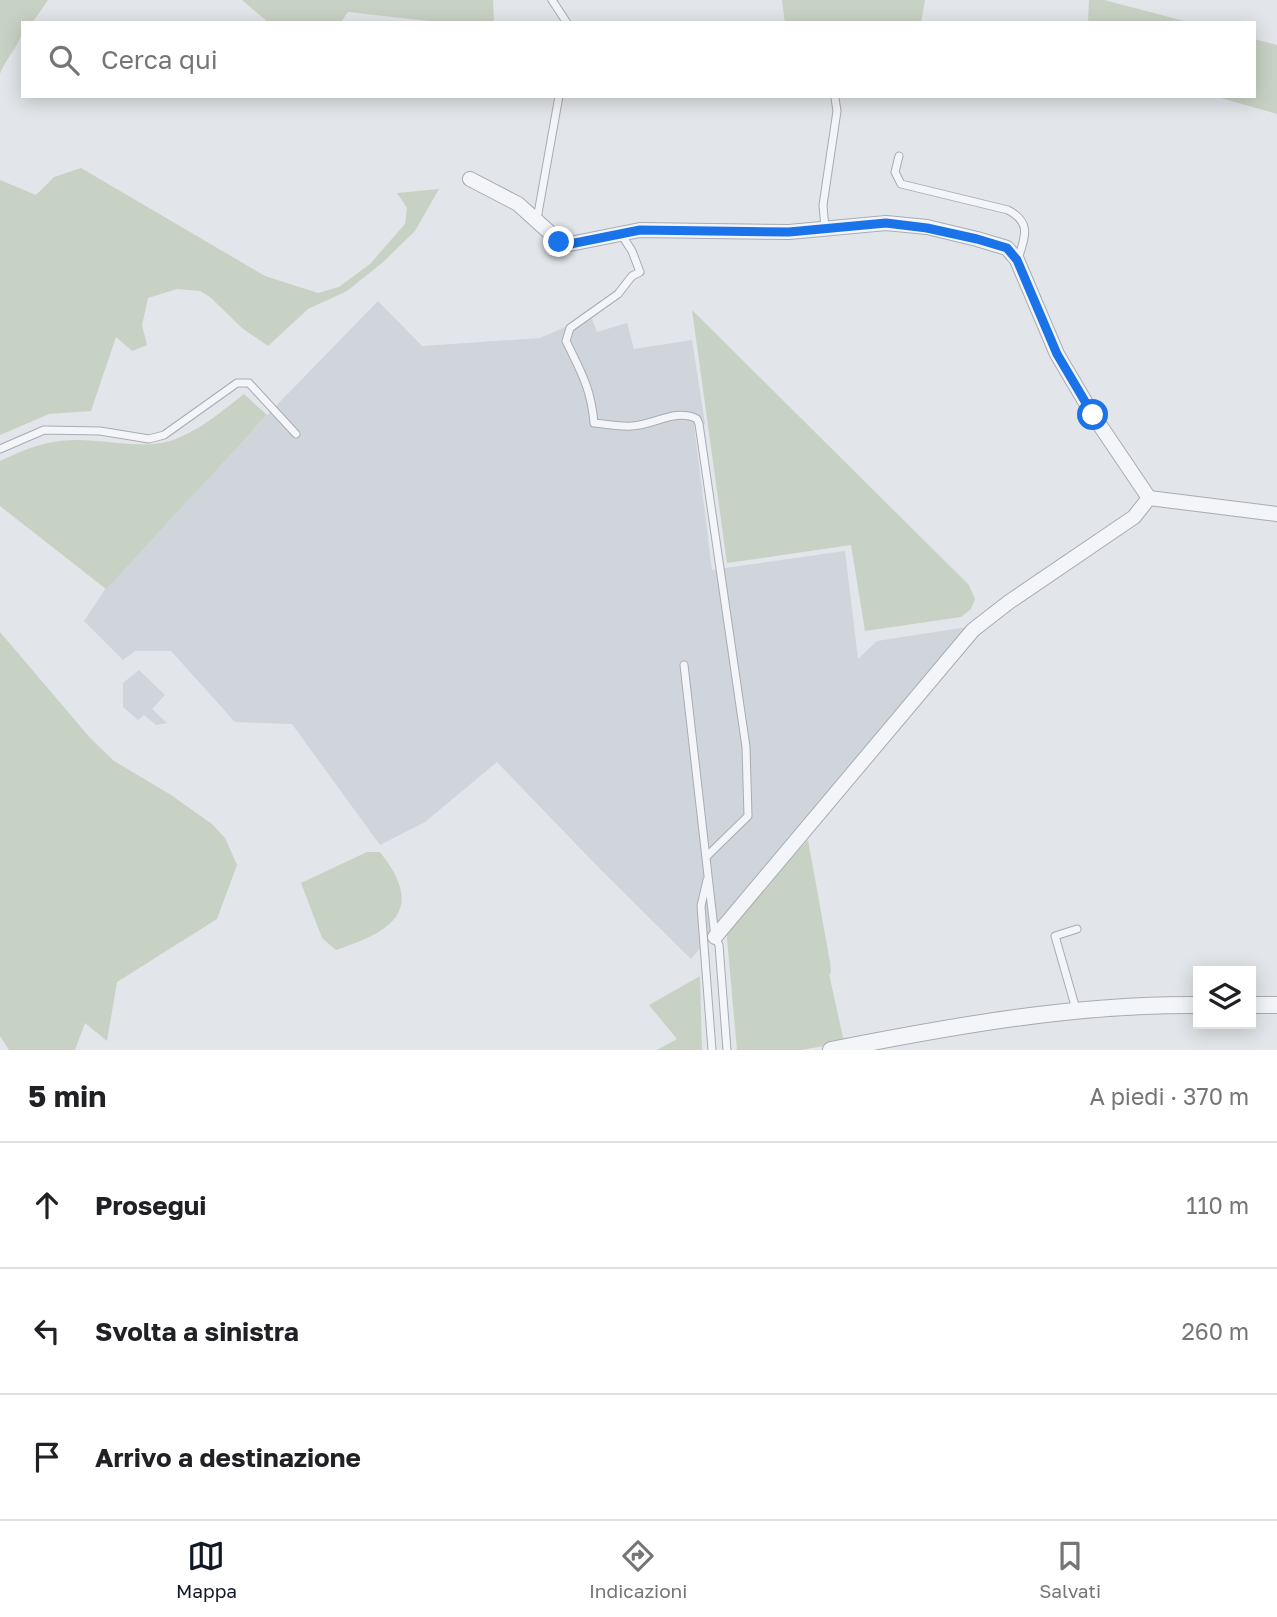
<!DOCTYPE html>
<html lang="it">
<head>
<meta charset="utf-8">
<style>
  body { margin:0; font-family:"Golos Text",sans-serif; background:#f2f2f2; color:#202124 }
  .controls { position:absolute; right:21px; bottom:21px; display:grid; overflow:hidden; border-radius:0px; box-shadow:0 4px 18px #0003 }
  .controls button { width:63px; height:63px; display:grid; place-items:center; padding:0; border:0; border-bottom:2px solid #e0e0e0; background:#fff; color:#202124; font:35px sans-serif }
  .stop { position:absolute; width:21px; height:21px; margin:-16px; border:5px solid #1a73e8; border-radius:50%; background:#fff }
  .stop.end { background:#1a73e8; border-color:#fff; box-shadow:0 2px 7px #0008 }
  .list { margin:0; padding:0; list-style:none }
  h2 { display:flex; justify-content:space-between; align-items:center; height:91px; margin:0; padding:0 28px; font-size:30px }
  h2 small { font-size:23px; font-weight:400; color:#757577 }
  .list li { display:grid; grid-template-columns:46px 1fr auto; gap:21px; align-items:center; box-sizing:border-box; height:126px; padding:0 28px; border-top:2px solid #e0e0e0 }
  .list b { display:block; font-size:26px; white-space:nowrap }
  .list em { font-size:23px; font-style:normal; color:#757577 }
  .icon { flex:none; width:38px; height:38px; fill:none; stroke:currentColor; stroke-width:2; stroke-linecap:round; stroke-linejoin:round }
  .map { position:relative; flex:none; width:1277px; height:1050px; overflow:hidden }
  .search { position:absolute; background:#fff; box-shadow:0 4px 18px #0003; left:21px; right:21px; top:21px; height:77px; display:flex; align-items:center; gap:18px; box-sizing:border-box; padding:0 24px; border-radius:0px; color:#757577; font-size:26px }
  .sheet { height:469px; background:#fff }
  nav { display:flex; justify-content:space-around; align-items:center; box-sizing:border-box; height:98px; border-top:2px solid #e0e0e0; background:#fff; font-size:19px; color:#757577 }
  nav a { display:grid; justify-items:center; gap:4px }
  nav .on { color:#111827 }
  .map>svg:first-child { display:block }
  .built { fill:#d0d4db }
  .green { fill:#c8d2c4 }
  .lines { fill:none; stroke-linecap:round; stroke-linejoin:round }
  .service-casing { stroke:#a8acb3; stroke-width:9 }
  .minor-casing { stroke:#a8acb3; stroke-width:16 }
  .tertiary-casing { stroke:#a8acb3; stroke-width:18 }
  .service { stroke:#f4f5f8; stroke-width:7 }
  .minor { stroke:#f4f5f8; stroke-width:14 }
  .tertiary { stroke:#f4f5f8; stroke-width:16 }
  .route { stroke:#1a73e8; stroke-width:9 }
</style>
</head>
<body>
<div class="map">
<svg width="1277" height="1050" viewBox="0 0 1277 1050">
  <rect width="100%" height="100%" fill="#e2e5e9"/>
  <path class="built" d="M378,301l44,45 118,-8 23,-10 26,-16 8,20 30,-9 7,26 58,-9 13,84 -11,1 18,145 133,-19 13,108 19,-18 91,-14 -277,332 -90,-89 -104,-108 -72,60 -45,23 -88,-121 -57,-2 -64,-71h-36l-12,9 -39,-39 26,-39 163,-173z
    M139,670l26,25 -13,14 15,14 -11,2 -12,-10 -6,5 -15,-13v-24z"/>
  <path class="green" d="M0,0h48l-16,23h-9c0,21 -16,32 -23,51z
    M242,0h251l1,23h-48l-98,-11 -8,11h-71z
    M782,0h143l-4,23h-136z
    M1089,0h15l88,23h-104z
    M1254,39l23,6v69l-63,-18h40z
    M81,168l184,108 53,17 21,-6 31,-23 35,-40 2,-16 -10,-15 42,-4 -24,42 -33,32 -35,28 -39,18 -40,37 -26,-18 -32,-31 -10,-6 -23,-2 -29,9 -6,27 5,20 -15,6 -16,-14 -25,74 -42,3 -49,21v-255l36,15 18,-18z
    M692,310l277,275 6,14 -4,10 -10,8 -96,14 -14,-86 -124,18z
    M244,394l23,21 -161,174 -106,-83v-45c25,-12 49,-22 78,-21 27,0 67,9 92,1 28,-9 52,-30 74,-47z
    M0,632l91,107 23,22 57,34 41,29 13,14 12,27 -20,54 -100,63 -10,59 -22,-18 -10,27h-66l-9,-14z
    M808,840l22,122 1,11 -2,1 15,68 -42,8h-65l-11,-123z
    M367,852h13c45,57 15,79 -44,98l-14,-12 -21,-55z
    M700,976l2,74h-45l20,-11 -28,-34z"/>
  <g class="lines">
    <g class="service-casing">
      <path id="service" d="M552,0l15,23
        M899,156l-4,16 6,12 107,26c24,13 17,26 10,49
        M537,219l22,-123
        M825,229l-2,-24 14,-94 -2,-13
        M621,234l11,17 8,21 -8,4 -14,18 -48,34 -4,13c15,31 25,47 28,82 13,1 26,4 38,3 22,-1 44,-18 65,-7l2,5 47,323 2,69 -41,40
        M0,449l44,-19 56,1 49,8 15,-4 73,-52h12l47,51
        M684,665l31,272 4,8 8,105
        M707,880l-6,26 11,144
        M1076,1009l-21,-73 22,-7"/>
    </g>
    <g class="minor-casing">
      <path id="minor" d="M470,179l48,25 41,37 11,3 70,-14 149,2 97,-9 41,4 50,12 30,9 10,12 40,94 36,61 56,83
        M715,937l258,-307 36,-28 125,-85 15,-19 128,16"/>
    </g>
    <g class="tertiary-casing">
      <path id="tertiary" d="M1251,1005h26
        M831,1050c122,-24 243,-46 367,-45"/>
    </g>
    <use href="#service" class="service"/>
    <use href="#minor" class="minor"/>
    <use href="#tertiary" class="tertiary"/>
  </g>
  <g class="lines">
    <path class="route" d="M559,242l11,2 70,-14 149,2 97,-9 41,5 50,11 30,9 10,12 40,94 36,61"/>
  </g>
</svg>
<div class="controls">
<button><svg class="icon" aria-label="layers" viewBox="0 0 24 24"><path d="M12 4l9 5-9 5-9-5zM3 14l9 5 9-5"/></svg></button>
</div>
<div class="stop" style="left:1093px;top:415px"></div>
<div class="stop end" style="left:559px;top:242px"></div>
<div class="search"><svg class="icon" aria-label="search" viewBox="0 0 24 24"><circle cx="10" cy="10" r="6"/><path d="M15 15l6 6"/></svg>Cerca qui</div>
</div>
<section class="sheet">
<h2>5 min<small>A piedi · 370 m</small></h2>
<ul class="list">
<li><svg class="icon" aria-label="ahead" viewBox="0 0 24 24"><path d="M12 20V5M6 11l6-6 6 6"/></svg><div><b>Prosegui</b></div><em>110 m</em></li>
<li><svg class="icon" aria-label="left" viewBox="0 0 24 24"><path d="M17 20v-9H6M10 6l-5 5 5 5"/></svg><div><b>Svolta a sinistra</b></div><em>260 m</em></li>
<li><svg class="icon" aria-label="arrive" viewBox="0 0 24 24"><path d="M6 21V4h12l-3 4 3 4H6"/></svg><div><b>Arrivo a destinazione</b></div></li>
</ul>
</section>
<nav>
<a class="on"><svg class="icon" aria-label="map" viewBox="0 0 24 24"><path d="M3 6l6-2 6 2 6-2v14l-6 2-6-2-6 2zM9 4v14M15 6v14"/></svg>Mappa</a>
<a><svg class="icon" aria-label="directions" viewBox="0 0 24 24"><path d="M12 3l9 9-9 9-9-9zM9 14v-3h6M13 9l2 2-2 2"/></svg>Indicazioni</a>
<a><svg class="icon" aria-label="saved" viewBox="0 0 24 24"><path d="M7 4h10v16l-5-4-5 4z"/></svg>Salvati</a>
</nav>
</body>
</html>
